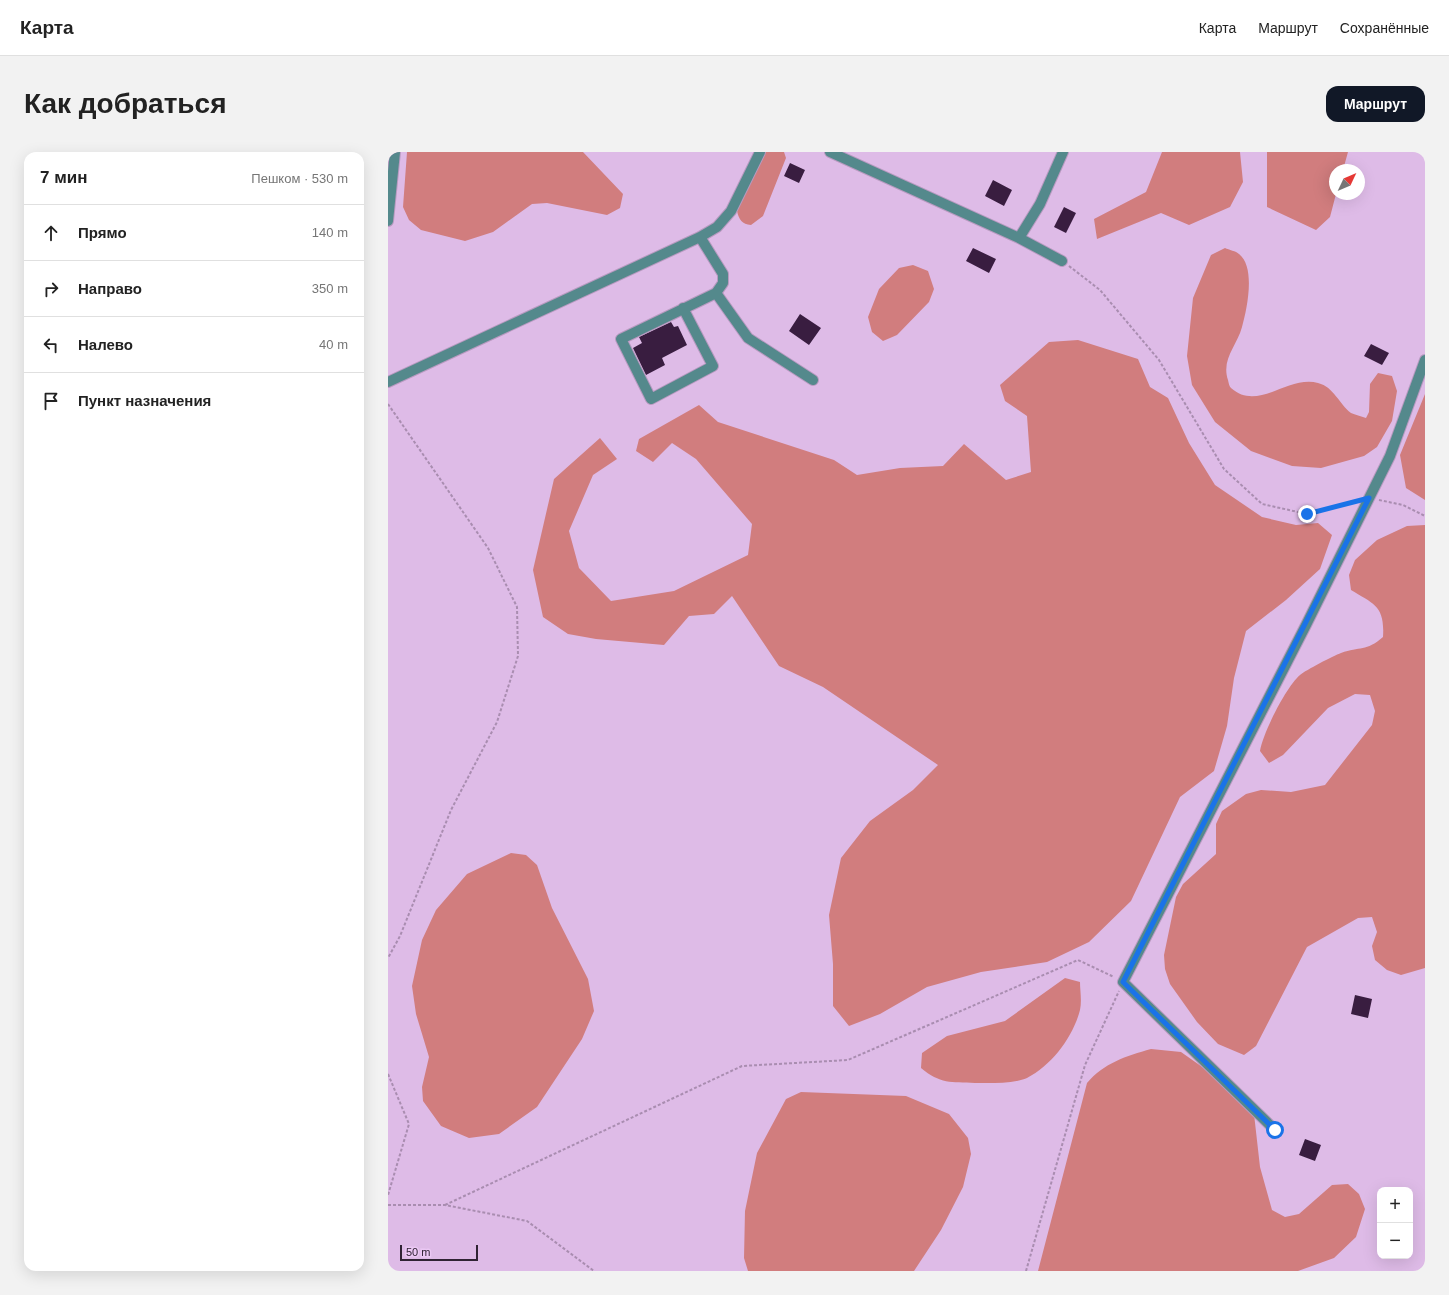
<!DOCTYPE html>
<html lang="ru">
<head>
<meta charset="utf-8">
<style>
  body { margin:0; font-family:Helvetica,sans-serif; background:#f2f2f2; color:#222 }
  .controls { position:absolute; right:12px; bottom:12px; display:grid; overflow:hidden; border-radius:8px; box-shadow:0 4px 16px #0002 }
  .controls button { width:36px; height:36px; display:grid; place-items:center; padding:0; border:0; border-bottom:1px solid #e0e0e0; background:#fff; color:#222; font:20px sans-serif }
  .compass { position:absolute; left:941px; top:12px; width:36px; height:36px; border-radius:50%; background:#fff; box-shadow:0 4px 16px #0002; rotate:46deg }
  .scale { position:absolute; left:12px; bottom:10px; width:78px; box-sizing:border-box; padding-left:4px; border:2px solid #302334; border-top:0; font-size:11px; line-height:14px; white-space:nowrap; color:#302334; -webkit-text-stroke:3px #ebc8f4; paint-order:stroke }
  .stop { position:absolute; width:12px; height:12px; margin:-9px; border:3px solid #1a73e8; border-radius:50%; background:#fff }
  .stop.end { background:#1a73e8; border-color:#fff; box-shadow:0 1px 4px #0008 }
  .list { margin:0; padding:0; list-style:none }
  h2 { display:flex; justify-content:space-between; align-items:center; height:52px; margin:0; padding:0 16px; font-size:17px }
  h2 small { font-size:13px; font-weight:400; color:#767676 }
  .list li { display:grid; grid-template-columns:26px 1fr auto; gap:12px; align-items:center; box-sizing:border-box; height:56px; padding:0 16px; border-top:1px solid #e0e0e0 }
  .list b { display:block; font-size:15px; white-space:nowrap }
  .list em { font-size:13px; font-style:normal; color:#767676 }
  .icon { flex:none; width:22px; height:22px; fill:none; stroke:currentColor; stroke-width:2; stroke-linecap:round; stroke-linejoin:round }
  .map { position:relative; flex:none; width:1037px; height:1119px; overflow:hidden; border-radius:12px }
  header { display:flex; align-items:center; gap:24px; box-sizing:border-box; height:56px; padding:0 20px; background:#fff; border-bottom:1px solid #e0e0e0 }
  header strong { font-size:19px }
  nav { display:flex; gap:22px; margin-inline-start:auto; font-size:14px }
  .intro { display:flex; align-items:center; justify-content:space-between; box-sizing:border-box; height:96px; padding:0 24px }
  h1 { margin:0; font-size:28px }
  .button { padding:10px 18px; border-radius:12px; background:#111827; color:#fff; font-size:14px; font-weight:700 }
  main { display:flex; gap:24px; padding:0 24px }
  aside { flex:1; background:#fff; border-radius:12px; box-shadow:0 4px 16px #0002 }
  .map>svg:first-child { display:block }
  .green { fill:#d17d7e }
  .building { fill:#391d40 }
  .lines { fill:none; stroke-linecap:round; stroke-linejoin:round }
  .minor-casing { stroke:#b89ac0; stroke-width:12 }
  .path { stroke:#a98db0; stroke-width:2; stroke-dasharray:3 2; stroke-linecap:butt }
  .minor { stroke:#54898c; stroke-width:10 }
  .route { stroke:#1a73e8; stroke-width:5 }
</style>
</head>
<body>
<header>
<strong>Карта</strong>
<nav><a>Карта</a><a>Маршрут</a><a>Сохранённые</a></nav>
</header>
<div class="intro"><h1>Как добраться</h1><a class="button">Маршрут</a></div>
<main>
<aside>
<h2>7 мин<small>Пешком · 530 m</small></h2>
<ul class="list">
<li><svg class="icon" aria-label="ahead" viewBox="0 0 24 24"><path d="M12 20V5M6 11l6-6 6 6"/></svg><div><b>Прямо</b></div><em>140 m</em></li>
<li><svg class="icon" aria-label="right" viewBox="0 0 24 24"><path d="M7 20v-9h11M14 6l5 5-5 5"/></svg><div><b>Направо</b></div><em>350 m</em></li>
<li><svg class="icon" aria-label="left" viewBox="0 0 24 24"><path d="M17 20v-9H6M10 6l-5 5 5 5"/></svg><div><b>Налево</b></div><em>40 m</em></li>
<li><svg class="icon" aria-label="arrive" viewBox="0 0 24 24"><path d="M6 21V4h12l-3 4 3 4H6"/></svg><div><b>Пункт назначения</b></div></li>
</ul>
</aside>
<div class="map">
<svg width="1037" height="1119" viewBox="0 0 1037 1119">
  <rect width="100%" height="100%" fill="#debbe7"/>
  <path class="green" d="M19,0h176l40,42 -3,14 -13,7 -60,-12 -15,1 -39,28 -28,9 -44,-11 -12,-10 -6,-13z
    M374,0h22l2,6 -23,58 -12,9c-9,-1 -12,-5 -14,-14z
    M774,0h78l3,30 -13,25 -41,18 -28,-12 -64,26 -3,-20 52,-27z
    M879,0h81l-5,18h-8l1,24 -6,23 -14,13 -49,-23z
    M837,96c4,2 11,3 14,6 17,13 8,55 3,73 -5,19 -21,32 -14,53 1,4 1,6 3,8 27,24 57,-13 87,-5 16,4 21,21 33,30 4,2 10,3 15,5l3,-6 1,-28 8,-11 14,3 5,15 -5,30 -15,26 -13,9 -43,12 -29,-2 -41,-15 -36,-29 -23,-37 -5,-29 6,-58 18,-43z
    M525,113l15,6 6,18 -5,13 -32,33 -14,6 -11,-9 -4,-15 11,-28 20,-21z
    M690,188l60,19 12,28 18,11 21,45 26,42 47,32 34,8 22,-2 14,12 -12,34 -34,31 -40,31 -12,47 -7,48 -13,45 -34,26 -49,104 -42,41 -42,20 -66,10 -54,15 -47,27 -31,12 -16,-20v-42l-4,-49 12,-57 29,-37 43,-31 25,-25 -115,-78 -44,-21 -47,-70 -18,18 -25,2 -25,29 -68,-6 -28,-5 -25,-17 -10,-47 21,-91 46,-41 17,21 -24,16 -24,56 10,37 32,33 63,-10 74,-36 4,-31 -56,-65 -24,-16 -19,19 -17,-11 3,-12 60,-34 19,17 116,38 23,15 43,-7 43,-2 21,-22 42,36 25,-8 -4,-56 -22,-15 -5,-16 49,-43z
    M1037,242v106l-19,-12 -6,-33z
    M1037,373v443l-24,7 -14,-5 -12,-10 -3,-14 5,-14 -5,-15 -14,1 -51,29 -51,99 -12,9 -26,-11 -21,-22 -27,-38 -5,-15 -1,-14 12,-58 7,-13 33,-30v-30l6,-13 24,-17 15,-4 30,2 34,-7 47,-60 3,-14 -5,-16 -15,-1 -27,14 -45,47 -14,8 -9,-12c3,-18 26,-64 40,-76 6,-5 33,-19 41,-22 19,-7 25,-1 42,-16 2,-31 -9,-33 -32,-47l-2,-15 6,-15 22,-20 30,-14z
    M123,701l15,2 11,10 15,43 36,71 6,32 -12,28 -45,68 -38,27 -30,4 -28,-12 -18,-25 -1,-14 7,-30 -13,-43 -4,-28 10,-46 14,-30 31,-36z
    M677,826l15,4c0,8 2,19 0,28 -7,27 -28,55 -53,68 -14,6 -38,5 -52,5 -24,-1 -35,1 -54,-15l1,-15 25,-17 58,-15z
    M763,897l30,3 27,19 46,43 6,53 12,43 13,7 14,-3 33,-29 16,-1 11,10 6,15 -9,28 -22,21 -36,13h-260l49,-188c17,-20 39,-27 64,-34z
    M413,940l105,4 43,18 19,24 3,16 -8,33 -22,43 -27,41h-166l-4,-13 1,-47 12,-58 29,-54z"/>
  <path class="building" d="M402,11l15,7 -6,13 -15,-7z
    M605,28l19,10 -8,16 -19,-10z
    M676,55l12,6 -10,20 -12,-6z
    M585,96l23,11 -7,14 -23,-12z
    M412,162l21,14 -12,17 -20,-14z
    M283,170l3,5 4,-1 9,19 -25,13 3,7 -19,10 -13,-27 9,-5 -3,-6z
    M983,192l18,9 -7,12 -18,-9z
    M967,843l17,4 -4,19 -17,-4z
    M917,987l16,6 -6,16 -16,-6z"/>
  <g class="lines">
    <g class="minor-casing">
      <path id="minor" d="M442,0l189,86 43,23
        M0,69l7,-69
        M631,86l21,-34 23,-52
        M328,141l32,45 65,42
        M295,156l30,58 -62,33 -30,-60 95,-46 7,-10v-9l-23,-37
        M0,230l312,-145 17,-10 14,-16 29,-59
        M887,978l-152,-148 183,-357 84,-169 35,-96"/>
    </g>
    <path class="path" d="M681,114l31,24 59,70 65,109 38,35 45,10 50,-13
      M0,252l100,144 29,59 1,49 -21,66 -46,88 -51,126 -12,22
      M991,348l24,5 22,11
      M0,922l21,50 -21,71
      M0,1053h57l82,16 67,50
      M57,1053l297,-139 106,-6 230,-100 36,17
      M638,1119l59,-206 34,-74"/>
    <use href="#minor" class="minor"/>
  </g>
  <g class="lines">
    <path class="route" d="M887,978l-152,-148 246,-484 -62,16"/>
  </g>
</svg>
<div class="controls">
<button>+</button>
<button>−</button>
</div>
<svg class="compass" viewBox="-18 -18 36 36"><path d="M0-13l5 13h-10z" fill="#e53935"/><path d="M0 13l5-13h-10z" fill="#767676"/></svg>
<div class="scale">50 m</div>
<div class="stop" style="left:887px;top:978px"></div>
<div class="stop end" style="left:919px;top:362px"></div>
</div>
</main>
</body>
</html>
